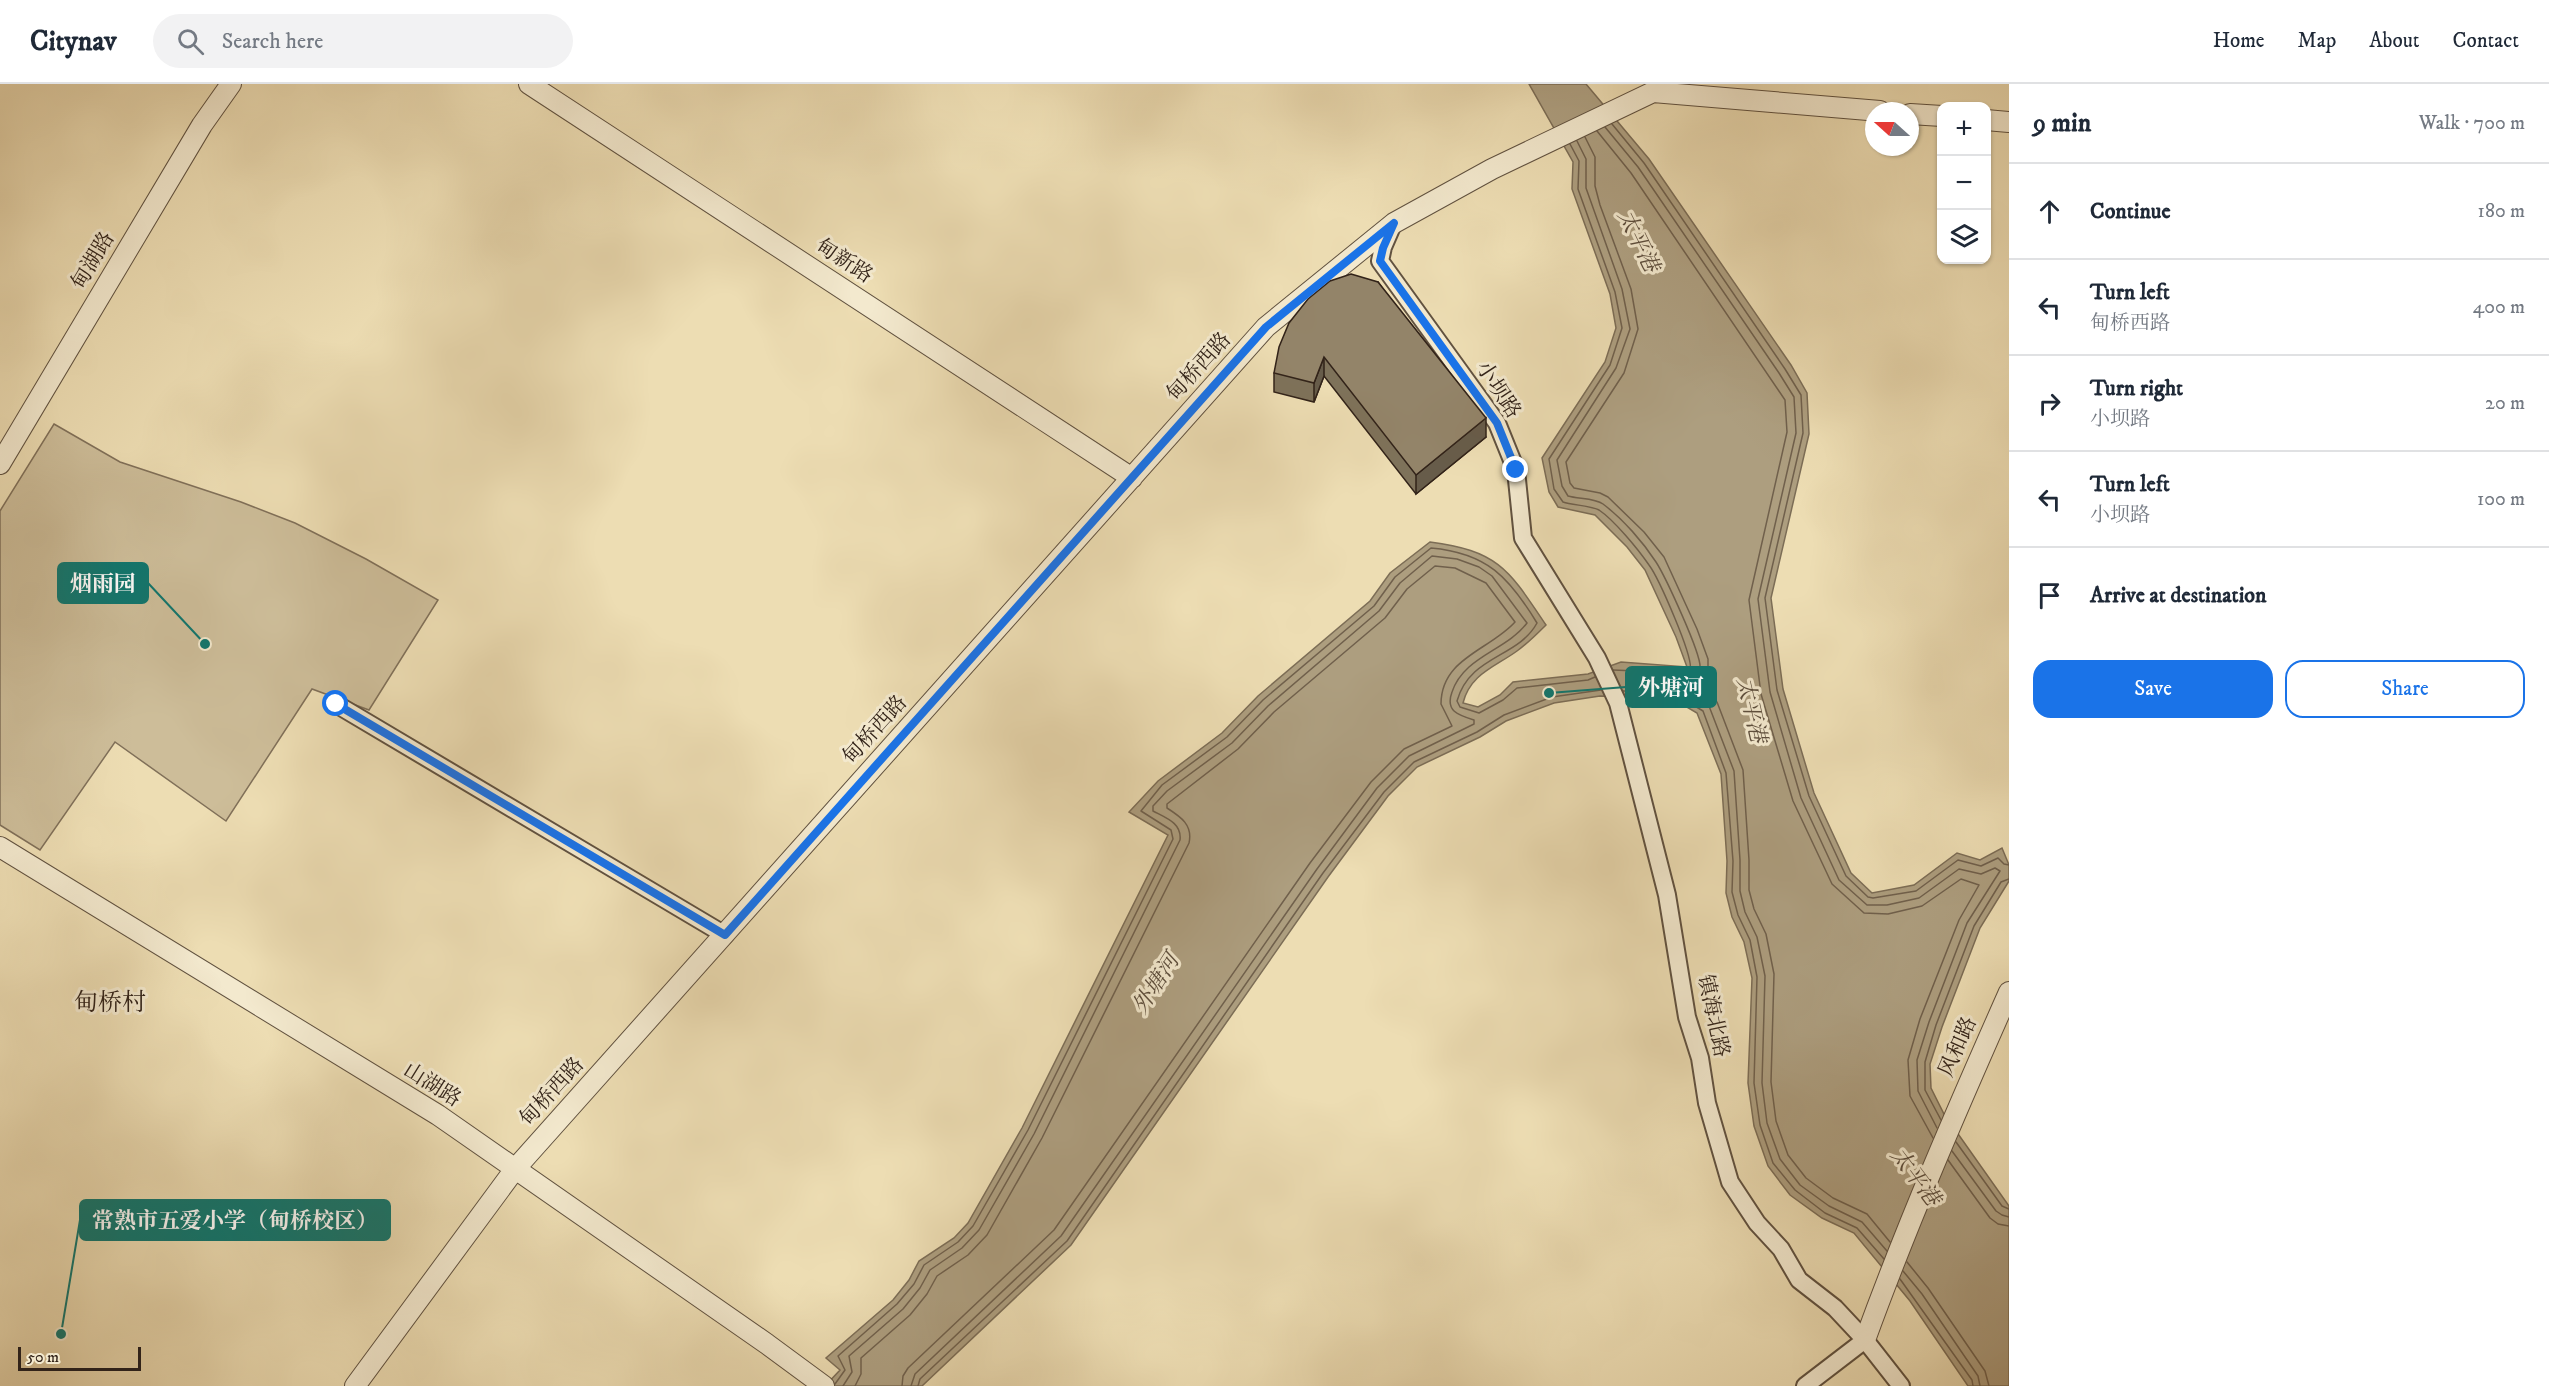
<!DOCTYPE html>
<html lang="en">
<head>
<meta charset="utf-8">
<style>
  body { margin:0; font-family:"IM FELL DW Pica","Noto Serif SC",serif; background:#f2f2f3; color:#1f2937 }
  .controls { position:absolute; right:18px; top:18px; display:grid; overflow:hidden; border-radius:12px; box-shadow:0 2px 4px #0004 }
  .controls button { width:54px; height:54px; display:grid; place-items:center; padding:0; border:0; border-bottom:2px solid #e0e1e3; background:#fff; color:#1f2937; font:30px sans-serif }
  .compass { position:absolute; left:1865px; top:18px; width:54px; height:54px; border-radius:50%; background:#fff; box-shadow:0 2px 4px #0004; rotate:291deg }
  .scale { position:absolute; left:18px; bottom:15px; width:123px; box-sizing:border-box; padding-left:6px; border:3px solid #322319; border-top:0; font-size:16px; line-height:21px; white-space:nowrap; color:#322319; -webkit-text-stroke:4px #f3e9ce; paint-order:stroke }
  .stop { position:absolute; width:18px; height:18px; margin:-14px; border:4px solid #1a73e8; border-radius:50%; background:#fff }
  .stop.end { background:#1a73e8; border-color:#fff; box-shadow:0 2px 6px #0008 }
  .list { margin:0; padding:0; list-style:none }
  h2 { display:flex; justify-content:space-between; align-items:center; height:78px; margin:0; padding:0 24px; font-size:26px }
  h2 small { font-size:20px; font-weight:400; color:#747a83 }
  .list li { display:grid; grid-template-columns:39px 1fr auto; gap:18px; align-items:center; box-sizing:border-box; height:96px; padding:0 24px; border-top:2px solid #e0e1e3 }
  .list b { display:block; font-size:22px; white-space:nowrap }
  .list p { margin:0; font-size:20px; white-space:nowrap; color:#747a83 }
  .list em { font-size:20px; font-style:normal; color:#747a83 }
  .actions { display:flex; gap:12px; padding:18px 24px }
  .actions a { flex:1; padding:14px 0; border:2px solid #1a73e8; border-radius:18px; text-align:center; font-size:21px; color:#1a73e8 }
  .actions .main { background:#1a73e8; color:#fff }
  .icon { flex:none; width:33px; height:33px; fill:none; stroke:currentColor; stroke-width:2; stroke-linecap:round; stroke-linejoin:round }
  .map { position:relative; flex:none; width:2009px; height:1302px; overflow:hidden }
  header { display:flex; align-items:center; gap:36px; box-sizing:border-box; height:84px; padding:0 30px; background:#fff; border-bottom:2px solid #e0e1e3 }
  header strong { font-size:28px }
  nav { display:flex; gap:33px; margin-inline-start:auto; font-size:21px }
  .search { width:420px; height:54px; background:#f2f2f3; display:flex; align-items:center; gap:15px; box-sizing:border-box; padding:0 21px; border-radius:33px; color:#747a83; font-size:22px }
  main { display:flex }
  aside { flex:1; background:#fff }
  .map>svg:first-child { display:block }
  .green { fill:#cdbd99; stroke:#807059; stroke-width:1.5 }
  .water { fill:#ad9e7f; stroke:#7c6d56; stroke-width:1.5 }
  .lines { fill:none; stroke-linecap:round; stroke-linejoin:round }
  .shore { stroke:#70604c; stroke-width:1.5 }
  .minor-casing { stroke:#615240; stroke-width:20 }
  .tertiary-casing { stroke:#615240; stroke-width:22 }
  .minor { stroke:#f3e9ce; stroke-width:16 }
  .tertiary { stroke:#f3e9ce; stroke-width:20 }
  .wall { fill:#7e725a; stroke:#322319; stroke-width:1.5 }
  .shaded-wall { fill:#675c4a; stroke:#322319; stroke-width:1.5 }
  .building { fill:#938469; stroke:#322319; stroke-width:1.5 }
  .route { stroke:#1a73e8; stroke-width:8 }
  .labels { text-anchor:middle; dominant-baseline:central; stroke-width:6; stroke-linejoin:round; paint-order:stroke }
  .street-label { font-size:21px; fill:#322319; stroke:#f3e9ce }
  .water-label { font-size:22px; font-style:italic; fill:#5d4e3d; stroke:#f3e9ce }
  .quarter-label { font-size:24px; fill:#322319; stroke:#f3e9ce }
  .leader { fill:none; stroke:#0f766e; stroke-width:2 }
  .callout-dot { fill:#0f766e; stroke:#f3e9ce; stroke-width:2 }
  .callout { fill:#0f766e; stroke:#0f766e; stroke-width:2 }
  .callout-label { font-size:22px; text-anchor:middle; font-weight:bold; fill:#fff }
</style>
</head>
<body>
<header>
<strong>Citynav</strong>
<div class="search"><svg class="icon" aria-label="search" viewBox="0 0 24 24"><circle cx="10" cy="10" r="6"/><path d="M15 15l6 6"/></svg>Search here</div>
<nav><a>Home</a><a>Map</a><a>About</a><a>Contact</a></nav>
</header>
<main>
<div class="map">
<svg width="2009" height="1302" viewBox="0 0 2009 1302">
  <rect width="100%" height="100%" fill="#edddb3"/>
  <filter id="stains"><feTurbulence type="fractalNoise" baseFrequency=".00333" numOctaves="4"/><feColorMatrix values="0 0 0 0 .2 0 0 0 0 .09 0 0 0 0 .02 0 0 0 .5 -.17"/></filter>
  <radialGradient id="worn" r=".72"><stop offset=".6" stop-color="#630" stop-opacity="0"/><stop offset="1" stop-color="#630" stop-opacity=".3"/></radialGradient>
  <path class="green" d="M54,340l66,38 121,40 54,21 71,36 72,41 -69,110 -57,-21 -86,132 -111,-79 -75,108 -40,-25v-314z"/>
  <path class="water" d="M1529,0h57l63,75 142,206 16,28 2,41 -38,164 12,91 31,104 37,80 21,20 42,-8 43,-32 23,7 22,-12 7,17v16l-29,47 -38,99 -12,37 1,24 13,26 65,92v180h-41l-58,-85 -56,-68 -32,-15 -32,-23 -22,-29 -14,-40 -6,-43 4,-105 -8,-36 -12,-25 -6,-24 1,-32 -6,-87 -24,-61 -27,-16 -70,-1 -46,7 -48,18 -26,16 -63,30 -29,29 -60,81 -257,368 -149,141h-97l15,-16 -14,-12 67,-58 16,-20 10,-19 35,-23 14,-15 54,-95 146,-293 -39,-23 29,-31 64,-48 36,-37 112,-95 20,-28 40,-31c69,9 79,28 116,83 -9,9 -19,19 -29,26 -22,16 -47,23 -54,52l15,4 22,-12 13,-13 75,-8 33,-12 66,5 -11,-30 -31,-67 -18,-23 -32,-32 -37,-8 -9,-15 -7,-34 63,-96 11,-34 -6,-34 -38,-105 1,-27z"/>
  <g class="lines">
    <path class="shore" d="M1612,40l32,39 141,206 16,26 2,38 -38,165 12,92 32,106 37,80 22,21 5,1 43,-7 42,-31 23,6 17,-8 6,6 5,1
      M1605,43l33,40 141,206 15,24 2,36 -38,166 12,93 31,106 38,82 28,25h20l32,-7 40,-29 22,5 14,-6 5,3 -33,52 -38,99 -12,38 1,31 19,37
      M1597,47l34,42 154,227 2,32 -38,168 12,94 32,107 39,83 32,29 24,1 34,-8 39,-27 18,6 -20,35 -39,99 -12,41 2,36 23,42
      M1585,53l10,20v29l5,19 31,84 7,40 -14,44 -58,89 4,21 4,5 26,5 8,4 36,35 20,25 33,72 11,30v14l-9,14 18,15 26,68 6,90v30l5,19 12,25 8,40 -3,108 5,39 12,34 18,23 27,20 34,16 23,28
      M1577,57l9,18v29l36,101 8,40 -14,39 -59,92 5,26 6,10c10,3 27,2 35,8 20,15 40,38 53,58 9,14 46,93 44,106 -2,12 -13,13 -22,13l-2,3 33,22 25,65 6,89v31l5,21 12,25 8,39 -3,107 5,40 13,36 20,26 29,21 33,16 25,29
      M1570,60l9,17 -1,28 37,103 7,36 -12,37 -61,94 5,30 9,13c9,3 29,4 36,8 15,10 39,39 50,55 9,12 46,94 41,106l-5,2 -72,-3
      M1623,607l49,1 31,19 23,62 7,88 -1,31 6,23 12,25 7,37 -3,106 6,42 13,38 22,27 30,23 32,15 27,31
      M1941,1036l-16,-30v-28l11,-37 38,-99 27,-44 8,-3
      M1956,1058l46,64 7,3
      M1952,1067l44,60 6,4 7,2
      M1948,1076l42,58 8,6 11,2
      M1907,1178l21,26 57,83 4,15
      M1903,1187l19,23 56,82 2,10
      M1900,1195l72,101 1,6
      M835,1300l10,-14 -7,-14 59,-52 17,-20 10,-19 34,-23 15,-16 55,-96 145,-291 -2,-9 -30,-19 21,-26 65,-48 36,-37 111,-94 21,-29 36,-29c56,5 78,29 106,75 -19,35 -67,32 -80,78l3,6 19,6 24,-13 14,-12 71,-8 7,-3
      M843,1302l9,-14 -3,-16 54,-47 17,-21 10,-18 32,-22 17,-18 55,-96 146,-294c2,-17 -14,-22 -27,-29v-5l14,-15 65,-48 36,-37 111,-95 21,-28 32,-27 25,3 22,8 13,9 35,47c-21,28 -63,33 -75,69 -7,19 6,23 22,28v4l-65,32 -32,32 -60,81 -256,367 -146,138 -4,12
      M855,1302l6,-12v-16l49,-43 17,-21 10,-18 31,-21 19,-20 55,-97 147,-295c4,-18 -8,-26 -22,-35v-4l71,-55 36,-37 111,-94 22,-29 28,-23 20,2 31,15 29,39c-25,28 -74,36 -74,82l11,22 -48,23 -33,33 -61,81 -256,367 -146,138 -5,8 -1,10
      M918,1302l2,-7 147,-138 256,-368 61,-81 30,-30 63,-30 27,-17 48,-18 49,-7"/>
    <g class="minor-casing">
      <path id="minor" d="M1393,140l-10,23 -3,14 117,162 19,47 7,68 74,120 21,45 49,192 20,122 13,41 7,45 23,79 27,41 24,26 18,31 36,28 30,32 36,46
        M336,620l389,231
        M1805,1302l60,-46"/>
    </g>
    <g class="tertiary-casing">
      <path id="tertiary" d="M529,0l603,394
        M1910,30l32,2
        M1986,36l23,2
        M0,380l202,-339 29,-41
        M0,763l438,268 329,229 57,42
        M1865,1256c43,-118 93,-233 144,-348
        M355,1302l160,-217 751,-842 128,-104 98,-54 161,-77 227,19"/>
    </g>
    <use href="#minor" class="minor"/>
    <use href="#tertiary" class="tertiary"/>
  </g>
  <path class="wall" d="M1378,198l108,155 -70,57 -92,-118 -10,26 -40,-10v-19z"/>
  <path class="shaded-wall" d="M1324,273v19l-10,26v-19z
    M1486,334v19l-70,57v-19z"/>
  <path class="building" d="M1351,190l27,8 108,136 -70,57 -92,-118 -10,26 -40,-10 5,-26 10,-24 19,-24 22,-18z"/>
  <g class="lines">
    <path class="route" d="M336,620l389,231 541,-608 128,-104 -11,25 -3,13 117,162 19,47"/>
  </g>
  <g class="labels">
    <g class="street-label">
      <text transform="translate(93 177) rotate(-59)">甸湖路</text>
      <text transform="translate(844 177) rotate(33)">甸新路</text>
      <text transform="translate(1199 283) rotate(-48)">甸桥西路</text>
      <text transform="translate(1498 306) rotate(57)">小坝路</text>
      <text transform="translate(875 646) rotate(-48)">甸桥西路</text>
      <text transform="translate(1713 932) rotate(78)">镇海北路</text>
      <text transform="translate(1958 963) rotate(-66)">风和路</text>
      <text transform="translate(432 1001) rotate(32)">山湖路</text>
      <text transform="translate(552 1008) rotate(-48)">甸桥西路</text>
    </g>
    <g class="water-label">
      <text transform="translate(1638 157) rotate(64)">太平港</text>
      <text transform="translate(1751 626) rotate(77)">太平港</text>
      <text transform="translate(1156 900) rotate(-57)">外塘河</text>
      <text transform="translate(1915 1093) rotate(53)">太平港</text>
    </g>
    <g class="quarter-label">
      <text x="110" y="919">甸桥村</text>
    </g>
  </g>
  <path class="leader" d="M205 560L148 499M1549 609L1626 603M61 1250L80 1136"/>
  <g class="callout-dot">
    <circle cx="205" cy="560" r="6"/>
    <circle cx="1549" cy="609" r="6"/>
    <circle cx="61" cy="1250" r="6"/>
  </g>
  <g class="callout">
    <rect x="58" y="479" width="90" height="40" rx="6"/>
    <rect x="1626" y="583" width="90" height="40" rx="6"/>
    <rect x="80" y="1116" width="310" height="40" rx="6"/>
  </g>
  <g class="callout-label">
    <text x="103" y="507">烟雨园</text>
    <text x="1671" y="611">外塘河</text>
    <text x="235" y="1144">常熟市五爱小学（甸桥校区）</text>
  </g>
  <rect width="100%" height="100%" filter="url(#stains)"/>
  <rect width="100%" height="100%" fill="url(#worn)"/>
</svg>
<div class="controls">
<button>+</button>
<button>−</button>
<button><svg class="icon" aria-label="layers" viewBox="0 0 24 24"><path d="M12 4l9 5-9 5-9-5zM3 14l9 5 9-5"/></svg></button>
</div>
<svg class="compass" viewBox="-18 -18 36 36"><path d="M0-13l5 13h-10z" fill="#e53935"/><path d="M0 13l5-13h-10z" fill="#747a83"/></svg>
<div class="scale">50 m</div>
<div class="stop" style="left:336px;top:620px"></div>
<div class="stop end" style="left:1516px;top:386px"></div>
</div>
<aside>
<h2>9 min<small>Walk · 700 m</small></h2>
<ul class="list">
<li><svg class="icon" aria-label="ahead" viewBox="0 0 24 24"><path d="M12 20V5M6 11l6-6 6 6"/></svg><div><b>Continue</b></div><em>180 m</em></li>
<li><svg class="icon" aria-label="left" viewBox="0 0 24 24"><path d="M17 20v-9H6M10 6l-5 5 5 5"/></svg><div><b>Turn left</b><p>甸桥西路</p></div><em>400 m</em></li>
<li><svg class="icon" aria-label="right" viewBox="0 0 24 24"><path d="M7 20v-9h11M14 6l5 5-5 5"/></svg><div><b>Turn right</b><p>小坝路</p></div><em>20 m</em></li>
<li><svg class="icon" aria-label="left" viewBox="0 0 24 24"><path d="M17 20v-9H6M10 6l-5 5 5 5"/></svg><div><b>Turn left</b><p>小坝路</p></div><em>100 m</em></li>
<li><svg class="icon" aria-label="arrive" viewBox="0 0 24 24"><path d="M6 21V4h12l-3 4 3 4H6"/></svg><div><b>Arrive at destination</b></div></li>
</ul>
<div class="actions"><a class="main">Save</a><a>Share</a></div>
</aside>
</main>
</body>
</html>
